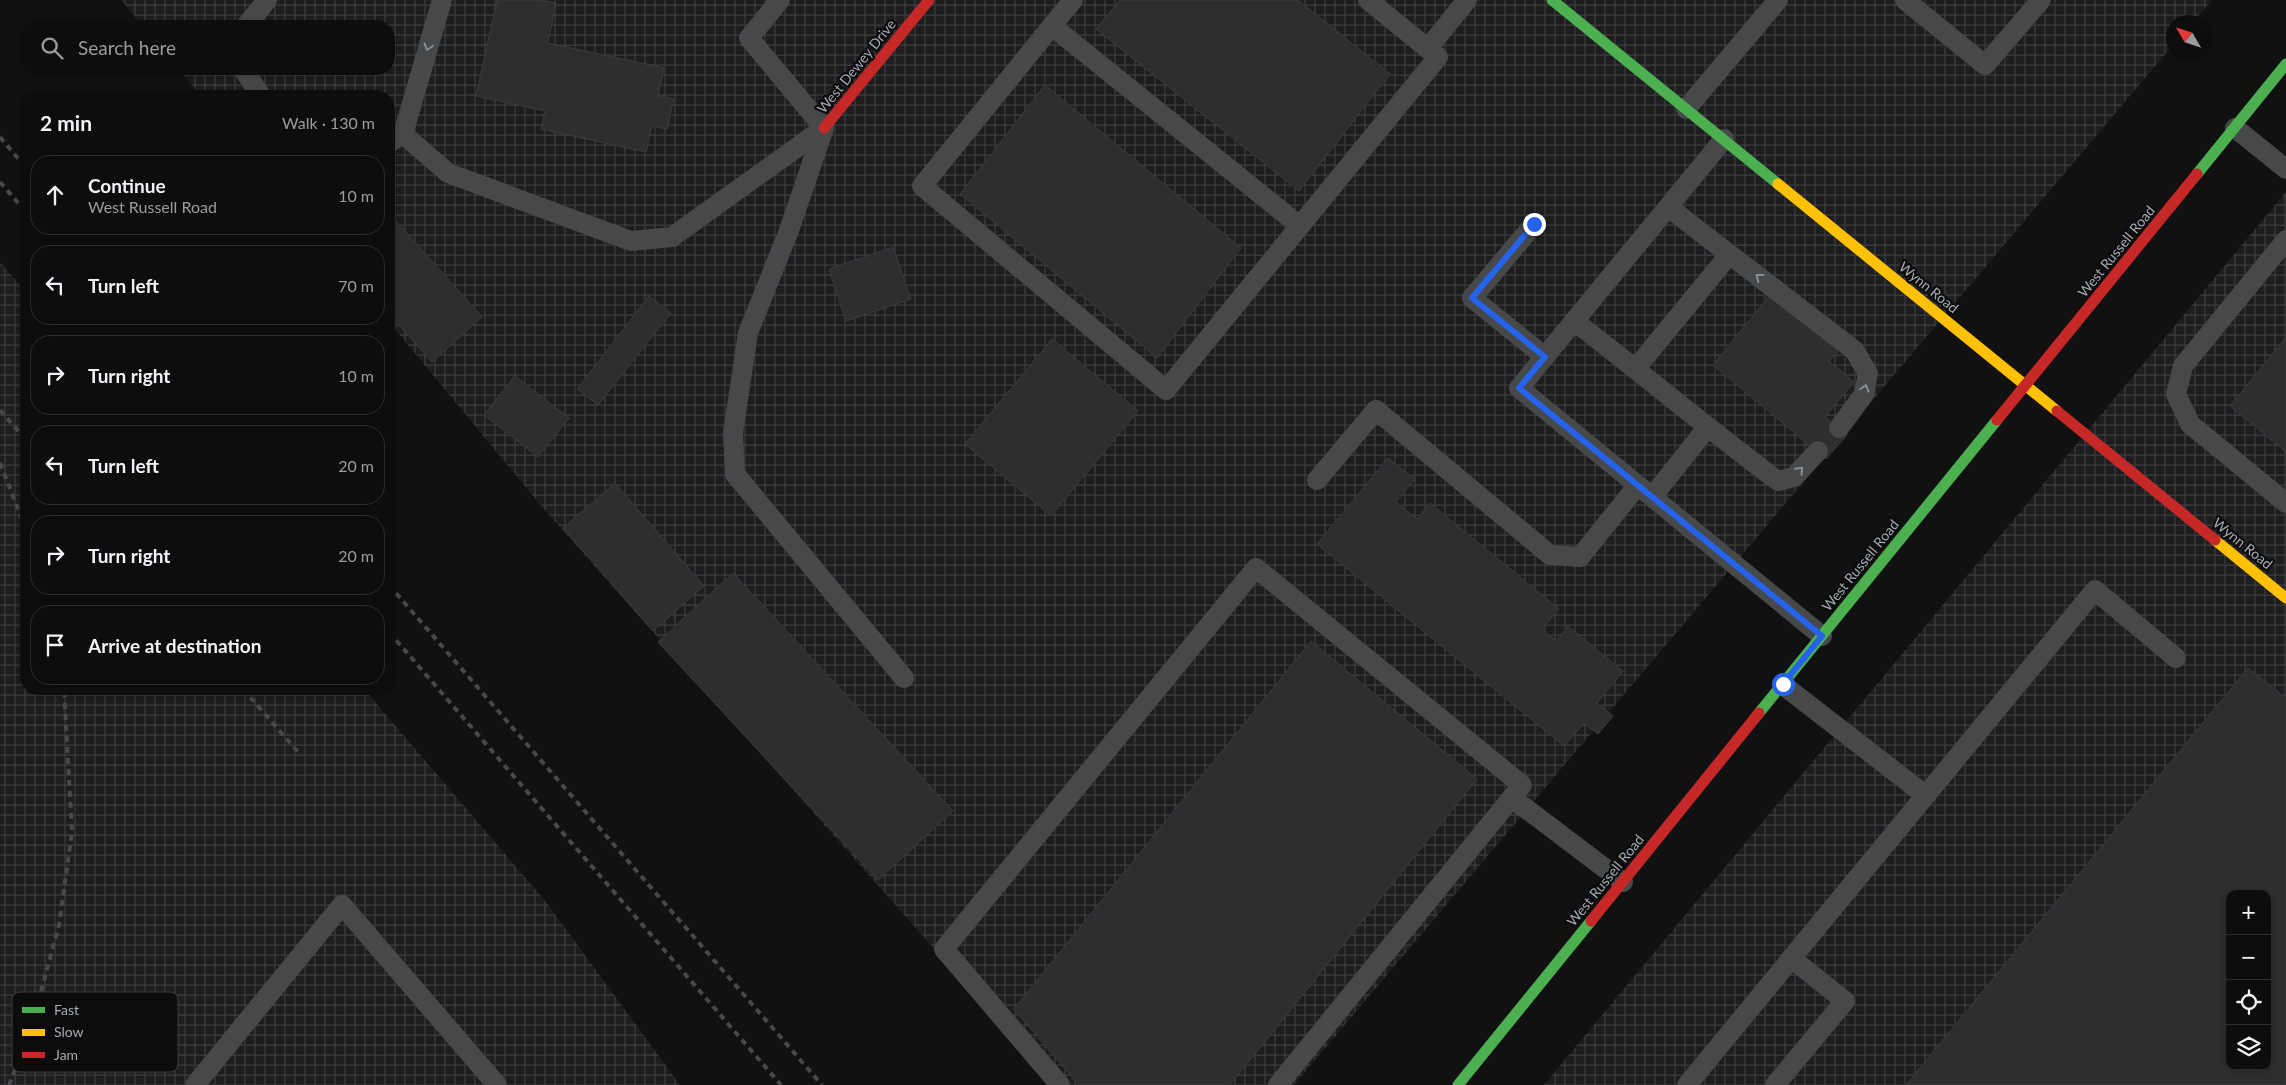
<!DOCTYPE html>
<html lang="en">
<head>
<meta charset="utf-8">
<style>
  body { margin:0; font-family:Lato,sans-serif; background:#161617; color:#f1f3f6 }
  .controls { position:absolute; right:15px; bottom:15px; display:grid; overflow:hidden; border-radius:10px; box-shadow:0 2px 8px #0003 }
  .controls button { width:45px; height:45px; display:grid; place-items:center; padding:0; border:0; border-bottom:1px solid #2d2d2e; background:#0d0d0e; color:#f1f3f6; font:25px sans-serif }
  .compass { position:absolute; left:2166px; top:15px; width:45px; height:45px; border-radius:50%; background:#0d0d0e; box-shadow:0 2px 8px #0003; rotate:309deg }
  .stop { position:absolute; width:15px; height:15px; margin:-11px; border:4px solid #2563eb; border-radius:50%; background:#fff }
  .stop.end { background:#2563eb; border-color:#fff; box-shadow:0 1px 5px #0008 }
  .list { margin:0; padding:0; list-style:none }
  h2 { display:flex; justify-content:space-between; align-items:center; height:65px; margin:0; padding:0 20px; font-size:21px }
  h2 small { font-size:16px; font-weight:400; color:#9a9c9e }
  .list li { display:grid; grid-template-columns:32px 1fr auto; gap:15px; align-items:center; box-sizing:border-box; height:80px; margin:0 10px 10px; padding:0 10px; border:1px solid #2d2d2e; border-radius:20px }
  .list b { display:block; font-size:19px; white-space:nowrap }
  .list p { margin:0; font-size:16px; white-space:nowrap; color:#9a9c9e }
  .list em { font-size:16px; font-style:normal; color:#9a9c9e }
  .icon { flex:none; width:28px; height:28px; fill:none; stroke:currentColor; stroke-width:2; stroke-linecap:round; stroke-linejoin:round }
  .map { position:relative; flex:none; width:2286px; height:1085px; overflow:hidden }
  .search { position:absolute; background:#0d0d0e; box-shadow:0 2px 8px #0003; left:20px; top:20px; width:375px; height:55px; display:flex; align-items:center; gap:12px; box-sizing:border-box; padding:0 18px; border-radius:20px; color:#9a9c9e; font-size:19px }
  .panel { position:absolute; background:#0d0d0e; box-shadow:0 2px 8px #0003; left:20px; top:90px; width:375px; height:605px; border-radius:20px }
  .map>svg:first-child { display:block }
  .industrial { fill:url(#industrial-grid); fill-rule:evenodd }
  .building { fill:#2d2e2f; stroke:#3a3c3e; fill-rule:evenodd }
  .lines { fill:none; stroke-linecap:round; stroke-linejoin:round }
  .lane { stroke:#46484a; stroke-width:20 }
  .fast { stroke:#4caf50; stroke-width:11 }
  .slow { stroke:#ffc107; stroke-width:11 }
  .jam { stroke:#c62828; stroke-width:11 }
  .rail { stroke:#47484a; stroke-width:4; stroke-dasharray:6 5; stroke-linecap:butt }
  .oneway { stroke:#888d92 }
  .route { stroke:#2563eb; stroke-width:6 }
  .labels { text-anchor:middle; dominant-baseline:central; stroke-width:4.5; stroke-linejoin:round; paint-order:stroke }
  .street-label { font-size:14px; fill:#a4aab1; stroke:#0c0c0d }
  .key { fill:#0c0c0d; stroke:#3a3b3e; stroke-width:1 }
  .key-label { font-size:14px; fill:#a4aab1 }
</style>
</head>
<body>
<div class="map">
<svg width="2286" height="1085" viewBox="0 0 2286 1085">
  <defs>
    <pattern id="industrial-grid" width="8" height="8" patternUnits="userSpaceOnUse" patternTransform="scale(1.25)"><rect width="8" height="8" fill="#1e1e20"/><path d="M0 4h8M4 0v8" fill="none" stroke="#3c3c3e"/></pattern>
  </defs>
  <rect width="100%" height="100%" fill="#111112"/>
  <path class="industrial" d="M121,0h2091l-19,22h-19l-1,23 -879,1040h-239l-512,-577 -154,-186v-226h-188l-22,-27h210v-43h-246z
    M2286,192v893h-742zM2230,894h37v172h-37z
    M0,262l26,30v397h338l182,213 134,183h-680z"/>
  <path class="building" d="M497,0h44l15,3 -8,40 116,25 -6,28 16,3 -7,30 -15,-3 -6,26 -105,-23 4,-18 -69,-15z
    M1120,0h178l92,74 -91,117 -203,-162z
    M1045,85l196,163 -84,110 -197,-164z
    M389,213l93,104 -50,45 -43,-48z
    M893,247l18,52 -65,22 -17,-52z
    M1770,295l68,56 -9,10 25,21 -29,35 22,18 -21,24 -113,-94z
    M649,296l22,17 -73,92 -21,-16z
    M2286,337v115l-56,-46z
    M1052,339l86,72 -87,105 -86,-72z
    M515,376l54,42 -31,39 -54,-42z
    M1388,458l27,21 -19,23 21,17 13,-16 129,106 -17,20 14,12 12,-15 55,45 -26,32 16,13 -15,18 -14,-11 -20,23 -247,-202z
    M615,483l89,103 -51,45 -90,-103z
    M733,573l220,238 -75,69 -220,-238z
    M1311,641l166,138 -247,306h-151l-65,-76z
    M2248,668l38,30v387h-380zM2230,894h37v172h-37z"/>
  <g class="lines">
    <path class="lane" d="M780,0l-31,38 75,90
      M1073,0l-151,186 244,204 272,-333 -70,-57
      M1905,0l80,65 56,-65
      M246,26l21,-26
      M1052,26l248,200
      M1428,48l39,-48
      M243,69l18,27
      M1686,109l92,-109
      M824,128l-36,105 -40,100 -15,100 2,41 169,204
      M2235,128l51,41
      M403,134l45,39 183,68 41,-4 152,-109
      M1724,139l-205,249 303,248
      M389,143l14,-9 39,-134
      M1668,207l186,143 14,23 -4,21 -25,34
      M1534,224l-62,74 73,59
      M2286,240l-103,126 -7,28 14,30 96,79
      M1574,321c68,52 134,108 204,160l16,-4 24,-26
      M1636,368l93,-113
      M1317,480l59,-70 174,145 30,2 58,-72
      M1652,497l55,-69
      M1783,685l142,110
      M1512,798l111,84
      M195,1085l147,-180 155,180
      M1060,1085l-116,-136 312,-381 266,217 -244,300
      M1687,1085l408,-495 81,68
      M1775,1085l70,-84 -54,-43"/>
    <path class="fast" d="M1552,0l226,184
      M2197,174l89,-110
      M1759,713l238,-293
      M1458,1085l133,-164"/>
    <path class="slow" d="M1778,184l279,227
      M2215,540l71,58"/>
    <path class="jam" d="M824,128l105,-128
      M2057,411l158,129
      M1997,420l200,-246
      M1591,921l168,-208"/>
    <path class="rail" d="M0,137l26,31
      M0,182l26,30
      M0,410l26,30
      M0,463l26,66
      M389,585l433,500
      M389,632l392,453
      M243,689l55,63
      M9,1085l21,-53 29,-107 13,-93 -8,-143"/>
  </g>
  <defs><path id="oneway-chevron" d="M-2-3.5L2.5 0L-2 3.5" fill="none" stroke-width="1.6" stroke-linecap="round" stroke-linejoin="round" transform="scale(1.25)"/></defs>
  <g class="oneway">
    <use href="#oneway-chevron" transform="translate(428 47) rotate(106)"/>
    <use href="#oneway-chevron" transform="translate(1759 277) rotate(-143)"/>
    <use href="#oneway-chevron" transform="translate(1865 388) rotate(-74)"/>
    <use href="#oneway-chevron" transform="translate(1800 470) rotate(-47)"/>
  </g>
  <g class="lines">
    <path class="route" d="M1534,224l-62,74 73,59 -26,31 303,248 -39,48"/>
  </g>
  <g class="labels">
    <g class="street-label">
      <text transform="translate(856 66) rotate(-51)">West Dewey Drive</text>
      <text transform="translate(2116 251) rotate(-51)">West Russell Road</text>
      <text transform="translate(1929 287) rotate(39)">Wynn Road</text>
      <text transform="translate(2243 543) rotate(39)">Wynn Road</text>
      <text transform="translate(1860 565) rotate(-51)">West Russell Road</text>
      <text transform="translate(1605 880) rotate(-51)">West Russell Road</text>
    </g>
  </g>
  <rect x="12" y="992" width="166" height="80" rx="8" class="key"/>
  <rect x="22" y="1007" width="23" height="6" fill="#4caf50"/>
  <rect x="22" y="1029" width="23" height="7" fill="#ffc107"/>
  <rect x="22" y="1052" width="23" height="6" fill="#c62828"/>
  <g class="key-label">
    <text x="54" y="1015">Fast</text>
    <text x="54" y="1037">Slow</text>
    <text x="54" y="1060">Jam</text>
  </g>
</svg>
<div class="controls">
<button>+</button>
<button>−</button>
<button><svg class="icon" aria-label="locate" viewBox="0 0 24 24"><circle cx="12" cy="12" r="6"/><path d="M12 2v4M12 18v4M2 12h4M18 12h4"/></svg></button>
<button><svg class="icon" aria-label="layers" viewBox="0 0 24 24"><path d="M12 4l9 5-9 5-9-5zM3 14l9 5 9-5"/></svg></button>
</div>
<svg class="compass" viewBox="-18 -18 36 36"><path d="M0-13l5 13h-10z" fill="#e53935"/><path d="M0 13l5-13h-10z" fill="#9a9c9e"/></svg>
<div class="stop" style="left:1783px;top:684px"></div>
<div class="stop end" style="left:1534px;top:224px"></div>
<div class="search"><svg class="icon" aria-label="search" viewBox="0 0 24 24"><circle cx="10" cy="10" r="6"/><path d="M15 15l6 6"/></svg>Search here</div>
<section class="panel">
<h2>2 min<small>Walk · 130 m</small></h2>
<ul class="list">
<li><svg class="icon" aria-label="ahead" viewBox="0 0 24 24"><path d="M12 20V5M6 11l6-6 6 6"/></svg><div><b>Continue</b><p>West Russell Road</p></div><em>10 m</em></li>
<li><svg class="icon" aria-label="left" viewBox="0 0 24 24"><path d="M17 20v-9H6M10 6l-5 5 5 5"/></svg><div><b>Turn left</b></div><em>70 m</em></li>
<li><svg class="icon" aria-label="right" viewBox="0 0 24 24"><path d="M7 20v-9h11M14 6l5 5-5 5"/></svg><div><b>Turn right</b></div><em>10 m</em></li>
<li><svg class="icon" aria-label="left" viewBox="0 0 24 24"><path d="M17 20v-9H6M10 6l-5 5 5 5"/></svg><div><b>Turn left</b></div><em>20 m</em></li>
<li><svg class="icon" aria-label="right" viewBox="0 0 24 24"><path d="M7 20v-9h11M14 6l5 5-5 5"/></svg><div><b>Turn right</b></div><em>20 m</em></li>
<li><svg class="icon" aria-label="arrive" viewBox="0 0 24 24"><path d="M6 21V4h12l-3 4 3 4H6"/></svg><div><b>Arrive at destination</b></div></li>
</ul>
</section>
</div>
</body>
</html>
